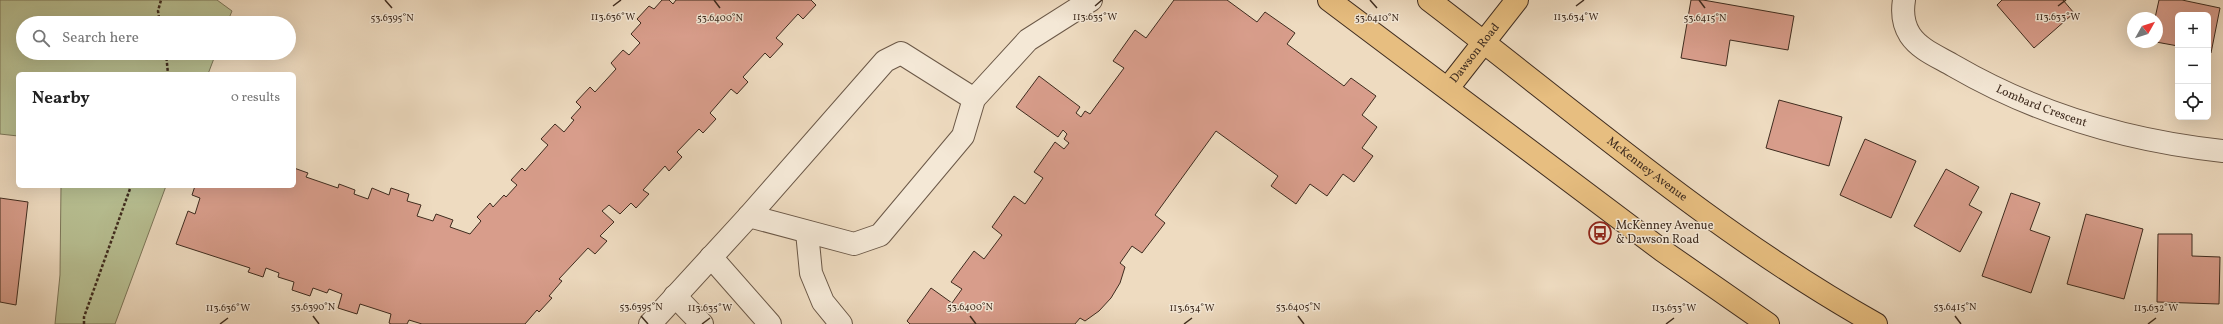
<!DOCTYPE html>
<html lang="en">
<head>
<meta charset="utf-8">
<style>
  body { margin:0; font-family:Vollkorn,serif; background:#f2f2f2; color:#222 }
  .controls { position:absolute; right:12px; top:12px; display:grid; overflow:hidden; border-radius:6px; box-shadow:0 4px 16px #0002 }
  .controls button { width:36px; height:36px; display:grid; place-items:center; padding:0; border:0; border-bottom:1px solid #e0e0e0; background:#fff; color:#222; font:20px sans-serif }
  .compass { position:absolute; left:2127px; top:12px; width:36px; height:36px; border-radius:50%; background:#fff; box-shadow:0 4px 16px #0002; rotate:51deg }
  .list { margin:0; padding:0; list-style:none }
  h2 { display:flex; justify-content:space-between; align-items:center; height:52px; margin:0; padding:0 16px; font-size:17px }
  h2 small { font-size:13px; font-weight:400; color:#767676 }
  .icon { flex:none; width:22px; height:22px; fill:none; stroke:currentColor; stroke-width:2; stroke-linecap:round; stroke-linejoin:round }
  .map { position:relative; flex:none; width:2223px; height:324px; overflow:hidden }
  .search { position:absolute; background:#fff; box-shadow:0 4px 16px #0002; left:16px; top:16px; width:280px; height:44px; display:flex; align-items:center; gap:10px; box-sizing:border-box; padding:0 14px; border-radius:22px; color:#767676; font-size:15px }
  .panel { position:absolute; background:#fff; box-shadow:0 4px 16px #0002; left:16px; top:72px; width:280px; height:116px; border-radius:6px }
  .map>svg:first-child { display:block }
  .green { fill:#b8c093; stroke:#7c7659 }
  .building { fill:#d89d8b; stroke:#3f2c1f }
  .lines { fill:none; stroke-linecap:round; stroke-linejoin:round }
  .minor-casing { stroke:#6b5847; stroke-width:24 }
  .major-casing { stroke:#3f2c1f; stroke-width:24 }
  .path { stroke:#3f2c1f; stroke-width:2.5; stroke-dasharray:3 2; stroke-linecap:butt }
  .minor { stroke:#f4e8d6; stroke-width:22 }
  .major { stroke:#e7be80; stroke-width:22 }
  .ticks { fill:none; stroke:#3f2c1f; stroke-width:1.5 }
  .labels { text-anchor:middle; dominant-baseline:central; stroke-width:3; stroke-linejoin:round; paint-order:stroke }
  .street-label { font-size:12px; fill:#3f2c1f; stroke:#f4e8d6 }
  .poi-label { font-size:12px; fill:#3f2c1f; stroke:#f4e8d6; text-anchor:start }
  .ticks-label { font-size:10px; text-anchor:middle; fill:#3f2c1f; stroke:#f4e8d6; stroke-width:3; stroke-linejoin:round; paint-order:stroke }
</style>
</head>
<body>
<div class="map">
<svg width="2223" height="324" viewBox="0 0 2223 324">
  <rect width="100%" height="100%" fill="#eedbc0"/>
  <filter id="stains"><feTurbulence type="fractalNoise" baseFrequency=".005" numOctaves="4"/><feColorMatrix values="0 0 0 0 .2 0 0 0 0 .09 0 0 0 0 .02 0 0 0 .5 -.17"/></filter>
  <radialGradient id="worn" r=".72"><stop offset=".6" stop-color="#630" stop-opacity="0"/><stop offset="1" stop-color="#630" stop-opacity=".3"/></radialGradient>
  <path class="green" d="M0,0h217l15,11 -5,12h-204v30h193l-8,21h-190v62l-18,-2z
    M61,186h105l-51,138h-60l5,-49z"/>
  <path class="building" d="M662,0h7l4,4 3,-4h135l5,5 -13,14 -5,-5 -22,24 7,6 -13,14 -5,-5 -22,24 5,5 -11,12 -6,-5 -21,24 6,6 -13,14 -4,-4 -22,23 5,5 -13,14 -4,-5 -22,24 6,4 -13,14 -5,-5 -11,11 -11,-9 -7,6 12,11 -14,14 7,5 -12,13 -7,-6 -29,31 3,2 -13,15 3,2 -13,14 -2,-2 -12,14h-103l-13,-4 -2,4h-16l-2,-1 2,-9 -31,-10 -3,10 -19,-6 4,-14 -13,-5 -2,4 -14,-5 -3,8 -18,-6 2,-8 -16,-5 1,-4 -13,-5 -3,9 -15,-5 2,-4 -74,-24 12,-33 7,3 5,-16 -8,-3 3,-9h99v-18l14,5 -2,4 32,11 1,-4 16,6 -1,4 14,5 4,-11 17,7 2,-7 18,6 -2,7 14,4 -4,11 16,5 3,-7 17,6 -3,7 20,7 11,-13 -4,-4 13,-14 3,4 11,-12 2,2 11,-12 -6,-5 11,-12 3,3 23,-26 -7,-6 14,-15 9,8 10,-12 -3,-2 10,-11 -5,-5 14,-15 5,5 21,-23 -5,-6 12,-13 6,5 11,-12 -9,-9 10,-11 -4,-4 12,-13 5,3z
    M1174,0h53l30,22 8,-10 30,21 -8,11 57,42 7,-8 25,18 -14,19 15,12 -15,21 11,8 -19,26 -11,-8 -16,22 -17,-12 -14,20 -25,-18 7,-10 -62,-45 -61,84 10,8 -23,30 -10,-7 -12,17 5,4 -5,16 -9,15 -12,13 -14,10 -5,-3 -5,6h-165l-3,-3 24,-33 21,15 10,-14 -11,-7 23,-31 10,8 18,-24 -10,-8 22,-31 11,8 18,-26 -9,-6 21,-30 9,7 5,-6 -5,-4 3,-5 -4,-4 -5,7 -42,-30 23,-31 41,31 -4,6 5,4 4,-6 5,3 34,-46 -11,-7 22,-31 11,8z
    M1691,0h12l91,16 -6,34 -58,-10 -4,26 -45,-8z
    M2002,0h61l11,13 -40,35 -37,-43z
    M2159,0h23l38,8 -9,45h-3v-38h-30v31l-22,-4 1,-24h-2z
    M1779,100l63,17 -13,49 -63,-18z
    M1865,139l51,22 -25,57 -51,-23z
    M1946,169l33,18 -10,18 13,7 -22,40 -46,-26z
    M2011,193l29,10 -10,27 20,7 -19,56 -49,-17z
    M0,198l28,4 -12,103 -16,-3z
    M2086,214l57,15 -19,70 -57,-15z
    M2158,234h34v22l28,1 -1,47 -62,-2z"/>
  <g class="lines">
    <g class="minor-casing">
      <g id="minor">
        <path id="s1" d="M1904,0c-2,12 -1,24 6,35 10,15 29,22 44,31 83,48 174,75 269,85"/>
        <path d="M749,216l105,28 26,-9 83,-99 11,-37 54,-59 63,-40"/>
        <path d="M807,232l4,41 12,29 18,22"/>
        <path d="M711,257l59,67"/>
        <path d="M675,296l27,28"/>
        <path d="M650,324l99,-108 136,-155 16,-8 73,46"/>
      </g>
    </g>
    <g class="major-casing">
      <g id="major">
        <path d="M1329,0l334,251 105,73"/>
        <path id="s2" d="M1429,0c146,111 286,234 447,324"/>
        <path id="s3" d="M1448,88l69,-88"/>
      </g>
    </g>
    <path class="path" d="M160,23l-2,-12 3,-11
      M166,53l2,21
      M84,324v-7l47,-131"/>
    <use href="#minor" class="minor"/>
    <use href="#major" class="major"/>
  </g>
  <path class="ticks" d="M385,0l7,8M714,0l6,8M1370,0l7,8M1699,0l6,8M613,6l8,-6M1095,6l7,-6M1576,6l8,-6M2058,6l8,-6M313,316l6,8M641,316l7,8M970,316l6,8M1298,316l6,8M1955,316l6,8M220,324l8,-6M702,324l8,-6M1184,324l8,-6M1666,324l8,-6M2148,324l8,-6"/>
  <defs>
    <g id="bus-ring" transform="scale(1.15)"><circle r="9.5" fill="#f4e8d6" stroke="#8f2418" stroke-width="1.5"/><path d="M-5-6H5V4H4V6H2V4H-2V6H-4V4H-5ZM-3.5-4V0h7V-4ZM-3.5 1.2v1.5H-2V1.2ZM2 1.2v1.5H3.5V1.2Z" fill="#8f2418"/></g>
  </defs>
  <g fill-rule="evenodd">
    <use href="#bus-ring" x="1600" y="233"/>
  </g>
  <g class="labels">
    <g class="street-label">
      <text stroke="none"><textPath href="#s3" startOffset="44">Dawson Road</textPath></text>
      <text stroke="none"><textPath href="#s1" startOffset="187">Lombard Crescent</textPath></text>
      <text stroke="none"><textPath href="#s2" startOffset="276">McKenney Avenue</textPath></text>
    </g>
    <g class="poi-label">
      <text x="1616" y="226">McKenney Avenue<tspan x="1616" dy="14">&amp; Dawson Road</tspan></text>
    </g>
  </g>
  <g class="ticks-label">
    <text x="613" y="20">113.636°W</text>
    <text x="1095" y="20">113.635°W</text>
    <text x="1576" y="20">113.634°W</text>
    <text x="2058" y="20">113.633°W</text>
    <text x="392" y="21">53.6395°N</text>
    <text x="720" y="21">53.6400°N</text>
    <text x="1705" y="21">53.6415°N</text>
    <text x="1377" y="21">53.6410°N</text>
    <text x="313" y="310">53.6390°N</text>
    <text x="641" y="310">53.6395°N</text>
    <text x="970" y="310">53.6400°N</text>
    <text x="1298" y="310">53.6405°N</text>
    <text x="1955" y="310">53.6415°N</text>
    <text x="228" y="311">113.636°W</text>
    <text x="710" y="311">113.635°W</text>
    <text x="1192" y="311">113.634°W</text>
    <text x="1674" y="311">113.633°W</text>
    <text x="2156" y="311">113.632°W</text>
  </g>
  <rect width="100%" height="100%" filter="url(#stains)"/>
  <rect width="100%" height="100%" fill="url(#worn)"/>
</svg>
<div class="controls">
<button>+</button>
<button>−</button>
<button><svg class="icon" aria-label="locate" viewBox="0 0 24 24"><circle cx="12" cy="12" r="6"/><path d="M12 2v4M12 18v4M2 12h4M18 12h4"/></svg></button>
</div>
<svg class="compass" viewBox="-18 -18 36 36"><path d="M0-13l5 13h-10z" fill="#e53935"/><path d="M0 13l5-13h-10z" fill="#767676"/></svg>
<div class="search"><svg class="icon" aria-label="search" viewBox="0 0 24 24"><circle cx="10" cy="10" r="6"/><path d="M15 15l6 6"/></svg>Search here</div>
<section class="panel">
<h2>Nearby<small>0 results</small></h2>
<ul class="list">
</ul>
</section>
</div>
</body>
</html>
